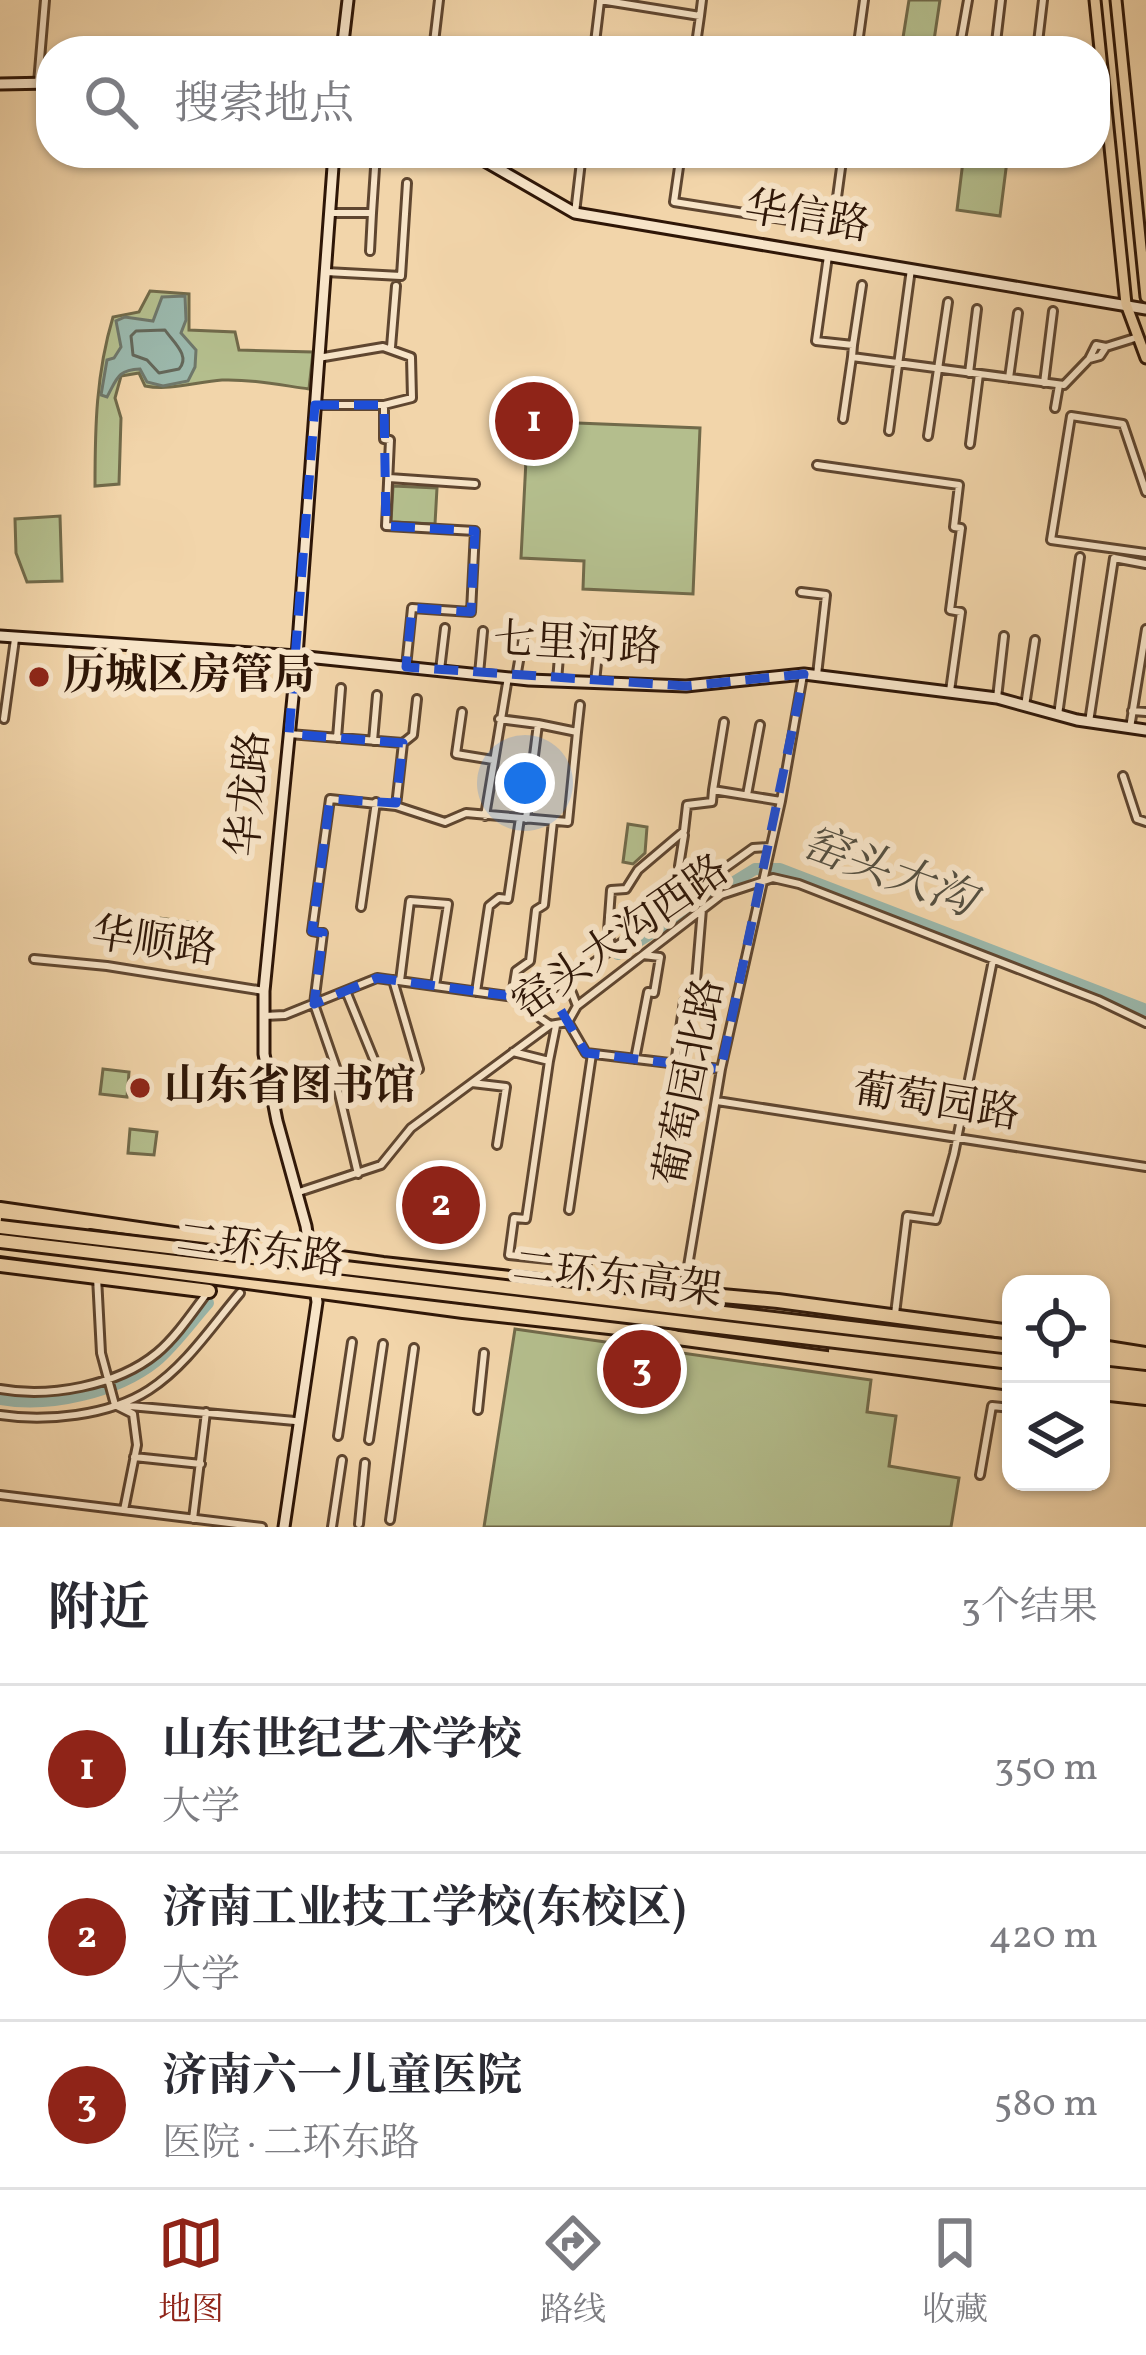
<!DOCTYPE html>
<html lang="zh">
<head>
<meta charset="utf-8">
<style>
  body { margin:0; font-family:Vollkorn,"Noto Serif SC",serif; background:#f7f7f7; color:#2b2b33 }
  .controls { position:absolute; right:36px; bottom:36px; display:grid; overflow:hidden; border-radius:24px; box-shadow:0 3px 9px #0004 }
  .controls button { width:108px; height:108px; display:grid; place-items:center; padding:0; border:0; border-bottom:3px solid #e1e1e2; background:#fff; color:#2b2b33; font:60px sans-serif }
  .you { position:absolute; left:525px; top:783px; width:42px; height:42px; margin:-30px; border:9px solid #fff; border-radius:50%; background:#1a73e8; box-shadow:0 0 0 18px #1a73e833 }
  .badge { display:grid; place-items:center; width:78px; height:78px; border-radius:50%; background:#8f2418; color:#fff; font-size:39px; font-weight:700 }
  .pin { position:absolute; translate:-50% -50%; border:6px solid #fff; box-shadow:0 3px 12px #0006 }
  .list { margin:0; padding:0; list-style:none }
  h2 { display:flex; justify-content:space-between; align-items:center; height:156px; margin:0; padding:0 48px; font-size:51px }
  h2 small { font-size:39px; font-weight:400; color:#7c7c81 }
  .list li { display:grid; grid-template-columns:78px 1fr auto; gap:36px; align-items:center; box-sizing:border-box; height:168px; padding:0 48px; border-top:3px solid #e1e1e2 }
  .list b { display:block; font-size:45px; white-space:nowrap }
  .list p { margin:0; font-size:39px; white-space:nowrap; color:#7c7c81 }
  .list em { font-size:39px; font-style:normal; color:#7c7c81 }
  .icon { flex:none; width:66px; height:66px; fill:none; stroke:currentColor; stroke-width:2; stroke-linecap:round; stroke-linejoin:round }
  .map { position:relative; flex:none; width:1146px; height:1527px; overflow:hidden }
  .search { position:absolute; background:#fff; box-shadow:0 3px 9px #0004; left:36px; right:36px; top:36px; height:132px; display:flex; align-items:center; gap:30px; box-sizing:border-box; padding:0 42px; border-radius:48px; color:#7c7c81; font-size:45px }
  .sheet { height:660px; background:#fff }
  nav { display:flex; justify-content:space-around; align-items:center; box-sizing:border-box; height:168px; border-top:3px solid #e1e1e2; background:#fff; font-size:33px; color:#7c7c81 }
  nav a { display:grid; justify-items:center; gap:6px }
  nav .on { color:#8f2418 }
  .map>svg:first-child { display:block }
  .green { fill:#b4be8d; stroke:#716a4a; stroke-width:3 }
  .water { fill:#9bb8ac; stroke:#6f776a; stroke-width:3 }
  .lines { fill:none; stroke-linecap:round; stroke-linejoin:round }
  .shore { stroke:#64675a; stroke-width:3 }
  .river { stroke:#9bb8ac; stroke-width:12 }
  .street-casing { stroke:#5f4630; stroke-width:12 }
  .secondary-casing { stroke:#2e1607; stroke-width:15 }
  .primary-casing { stroke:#2e1607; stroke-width:15 }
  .highway-casing { stroke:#2e1607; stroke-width:18 }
  .street { stroke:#f7e4c8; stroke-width:6 }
  .secondary { stroke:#f7e4c8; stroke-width:9 }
  .primary { stroke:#f2d5aa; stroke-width:9 }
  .highway { stroke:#f2d5aa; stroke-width:12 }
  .highway-bridge-casing { stroke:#2e1607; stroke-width:18; stroke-linecap:butt }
  .highway-bridge { stroke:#f2d5aa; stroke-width:12 }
  .marked { fill:none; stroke:#1d4ed8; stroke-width:9; stroke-dasharray:24 15; stroke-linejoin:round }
  .poi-dot { fill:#8f2418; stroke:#f7e4c8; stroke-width:4.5 }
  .labels { text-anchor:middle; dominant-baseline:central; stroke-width:12; stroke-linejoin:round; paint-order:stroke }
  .street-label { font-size:42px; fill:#2e1607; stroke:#f7e4c8 }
  .poi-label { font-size:42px; font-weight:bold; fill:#2e1607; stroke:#f7e4c8; text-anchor:start }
  .water-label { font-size:45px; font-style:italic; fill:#544f41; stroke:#f7e4c8 }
</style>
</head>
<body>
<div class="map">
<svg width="1146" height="1527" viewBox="0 0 1146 1527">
  <rect width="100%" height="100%" fill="#f2d5aa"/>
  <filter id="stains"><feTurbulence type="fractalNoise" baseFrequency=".00167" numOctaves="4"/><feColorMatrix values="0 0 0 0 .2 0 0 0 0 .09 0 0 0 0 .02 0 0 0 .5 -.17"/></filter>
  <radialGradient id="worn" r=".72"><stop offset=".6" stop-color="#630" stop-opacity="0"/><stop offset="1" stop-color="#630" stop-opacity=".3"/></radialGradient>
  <path class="green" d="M909,0h31l-7,47 -31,-3z
    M964,153h44l-8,63 -43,-6z
    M150,291l39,3v36l46,2 4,18 74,2 -4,37c-29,-4 -58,-10 -87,-9 -26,2 -52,11 -77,6l-6,-13 -18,3 -6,22 6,20 -2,66 -24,2c0,-59 1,-112 18,-169l26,-5z
    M528,421l172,7 -7,166 -110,-5 1,-28 -63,-3z
    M393,486l44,2 -2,36 -44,-2z
    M60,516l2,65 -35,1 -11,-29 -1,-34z
    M628,824l19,3 -2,26 -12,11 -10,-2z
    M159,918l38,5 -4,28 -37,-5z
    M103,1069l26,3 -2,25 -27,-3z
    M130,1129l27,3 -3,23 -26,-2z
    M515,1329l356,51 -4,32 29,4 -7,50 70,12 -8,49h-467z"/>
  <path class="water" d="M185,296l1,24 -5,13 15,17 -1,17 -7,14 -25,5 -16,-4 -7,-13c-23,1 -23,10 -33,28l-6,-2 6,-35 7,-2 7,-11 -5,-26 9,-4 28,4 9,-24z"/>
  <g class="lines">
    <path class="shore" d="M165,330c8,12 26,26 14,39l-20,4 -12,-13 -14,-5 -2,-19 5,-5z"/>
    <path class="river" d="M618,954l137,-85h25l366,141
      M0,1399c50,9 117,-7 156,-38 19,-16 35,-39 52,-58"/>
    <g class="street-casing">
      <path id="street" d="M600,0l100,16 2,-16
        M433,51l6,-51
        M594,51l6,-50
        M695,51l5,-35
        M857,51l7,-51
        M959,51l9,-51
        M995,51l6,-51
        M1037,51l6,-51
        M38,83l7,-83
        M681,153l-7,49 159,25 10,-74
        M330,213h42l4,-60
        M575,213l7,-60
        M370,251l2,-38
        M828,256l-12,85 37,4 -1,12 212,28 25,-26 11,-3 6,-9 32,-10
        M326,272l75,4 6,-93
        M853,345l9,-60
        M391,347l5,-61
        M318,358l65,-11 28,10 1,41 -28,7v34l6,1 -4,86 89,5 -4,81 -59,-4 -6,59
        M1089,359l7,-14 10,2
        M969,373l8,-64
        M1009,378l9,-65
        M1044,383l9,-72
        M315,405h68
        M1055,408l4,-23
        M843,419l9,-62
        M889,431l22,-162
        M928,436l20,-134
        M970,444l9,-70
        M817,465l142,20 -5,42 7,1 -11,82 11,2 -11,79
        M389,478l86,6
        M1146,492l-23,-68 -52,-8 -20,124 95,13
        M801,592l25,3 -9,80
        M440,670l5,-42
        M479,674l4,-43
        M516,678l8,-46
        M557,681l4,-49
        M595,682l5,-48
        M997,698l7,-62
        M1025,706l10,-66
        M1132,711l14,1
        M462,712l-6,42 37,6
        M1058,715l22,-158
        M4,719l11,-80
        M499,719l39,5 -12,95
        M1089,722l25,-164 32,6
        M538,724l39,8 3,-27
        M1130,728l16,-99
        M289,734l114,9 -7,63 49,16 21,-9 102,9 9,-90
        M337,738l4,-50
        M373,741l4,-46
        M403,743l10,-8 4,-36
        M1123,776l14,43 9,3
        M713,790l11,-68
        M747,795l13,-70
        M485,816l23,-139
        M684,835l-5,31 8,30
        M361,907l15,-105
        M612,950l-4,-19 3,-41 15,-1 12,-19 46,-39 3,-26 25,-3 1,-12 68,11
        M34,959l73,7 157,25
        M393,980l26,89
        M400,981l10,-80 38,3 -13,82
        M562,986l10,7 5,13
        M346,991l40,98
        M476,992l13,-86 10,-8 9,1 12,-81
        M512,996l4,-25 14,-10 6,-51 8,-5 9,-84
        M536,1000l7,-11 18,-3 192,-138 16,-1
        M536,1000l4,18 10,7
        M264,1016l21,-1 92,-37 159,22
        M568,1022l18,31 134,16
        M513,1052l36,9 -23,158 -12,-1 -5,37 78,8
        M635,1059l13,-67 6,1 6,-36 -17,-2
        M549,1061l7,-35
        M675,1064l9,-63 11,-8 7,-84
        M472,1083l34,4 -9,58
        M717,1101l429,66
        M358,1174l-22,-93 4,-2 -26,-75 9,-71 -11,-2 18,-132 66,7
        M296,1193l85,-28 30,-37 139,-103 18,-3 9,-16 144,-111 52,-17 26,6 299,116 48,23
        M569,1210l23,-156
        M97,1277l4,76 14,52 18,9 4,31 -13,65
        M684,1290l37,-221 60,-268 22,-126
        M895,1314l12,-98 29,4 18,-66 39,-194
        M0,1389c49,9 117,-3 157,-36 19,-16 35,-40 50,-60
        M119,1405l176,16
        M478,1410l6,-57
        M0,1415c45,7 109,1 149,-25 37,-24 63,-64 91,-97
        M338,1436l14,-94
        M369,1440l14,-96
        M134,1457l67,7
        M980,1475l12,-69 19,2
        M0,1495l262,32
        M193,1519l13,-107
        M390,1520l24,-172
        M359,1524l6,-61
        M332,1527l10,-67"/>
    </g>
    <g class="secondary-casing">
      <path id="secondary" d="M342,51l6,-51
        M0,84l51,-1
        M471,153l104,60 571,96
        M0,636l297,20 232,24 157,6 118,-12 193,24 80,22 69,10
        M284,1527l33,-225 -11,-76 -29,-105 -13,-67v-63l33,-335 37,-503"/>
    </g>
    <g class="primary-casing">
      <path id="primary" d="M1095,0l31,304 20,54
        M1116,0l30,297"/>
    </g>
    <g class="highway-casing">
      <path id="highway" d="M0,1209l383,55 292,32 24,9
        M0,1221l83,10
        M0,1249l463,62 192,21 23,6 333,45
        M0,1265l209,26
        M667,1291l111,10 233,31
        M1101,1347l45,7
        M835,1351l176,22
        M1101,1358l45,5
        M1101,1373l45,5
        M1101,1384l45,4
        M1101,1393l45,5"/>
    </g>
    <use href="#street" class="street"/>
    <use href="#secondary" class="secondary"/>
    <use href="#primary" class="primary"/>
    <use href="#highway" class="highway"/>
    <g class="highway-bridge-casing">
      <path id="highway-bridge" d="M0,1227l1011,120
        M0,1241l1011,121"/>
    </g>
    <use href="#highway-bridge" class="highway-bridge"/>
  </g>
  <path class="marked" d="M315,405h69l2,121 89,5 -4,81 -59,-4 -6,59 280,19 118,-12 -83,395 -135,-16 -30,-51 -179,-24 -63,26 9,-71 -11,-2 18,-132 66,4 7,-60 -114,-9z"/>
  <g class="poi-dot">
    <circle cx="39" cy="677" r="12"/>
    <circle cx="140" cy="1088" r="12"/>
  </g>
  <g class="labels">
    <g class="street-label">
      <text transform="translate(807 219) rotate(9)">华信路</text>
      <text transform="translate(577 646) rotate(3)">七里河路</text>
      <text transform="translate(251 794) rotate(-85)">华龙路</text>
      <text transform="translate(622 939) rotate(-35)">窑头大沟西路</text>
      <text transform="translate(154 944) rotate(8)">华顺路</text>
      <text transform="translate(692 1082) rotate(-79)">葡萄园北路</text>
      <text transform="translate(936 1104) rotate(9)">葡萄园路</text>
      <text transform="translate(260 1252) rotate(8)">二环东路</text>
      <text transform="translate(617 1281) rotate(7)">二环东高架</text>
    </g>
    <g class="poi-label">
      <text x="63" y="677">历城区房管局</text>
      <text x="164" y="1088">山东省图书馆</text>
    </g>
    <g class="water-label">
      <text transform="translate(888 874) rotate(20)">窑头大沟</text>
    </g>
  </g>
  <rect width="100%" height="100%" filter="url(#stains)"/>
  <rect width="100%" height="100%" fill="url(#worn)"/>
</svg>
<div class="controls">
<button><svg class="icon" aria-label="locate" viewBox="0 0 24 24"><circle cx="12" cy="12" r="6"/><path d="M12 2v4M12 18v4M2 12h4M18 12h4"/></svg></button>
<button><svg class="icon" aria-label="layers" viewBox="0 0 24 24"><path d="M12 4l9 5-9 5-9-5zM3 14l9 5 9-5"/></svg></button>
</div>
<div class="you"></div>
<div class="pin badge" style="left:534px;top:421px">1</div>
<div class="pin badge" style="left:441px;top:1205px">2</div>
<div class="pin badge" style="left:642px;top:1369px">3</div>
<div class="search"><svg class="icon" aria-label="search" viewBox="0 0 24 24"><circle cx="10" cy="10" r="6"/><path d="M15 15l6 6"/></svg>搜索地点</div>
</div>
<section class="sheet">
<h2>附近<small>3个结果</small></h2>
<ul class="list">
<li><span class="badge">1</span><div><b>山东世纪艺术学校</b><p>大学</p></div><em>350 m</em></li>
<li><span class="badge">2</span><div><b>济南工业技工学校(东校区)</b><p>大学</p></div><em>420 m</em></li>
<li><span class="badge">3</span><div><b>济南六一儿童医院</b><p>医院 · 二环东路</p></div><em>580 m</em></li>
</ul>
</section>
<nav>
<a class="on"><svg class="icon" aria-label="map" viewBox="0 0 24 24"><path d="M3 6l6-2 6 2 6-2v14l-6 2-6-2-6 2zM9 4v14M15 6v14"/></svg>地图</a>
<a><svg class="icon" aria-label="directions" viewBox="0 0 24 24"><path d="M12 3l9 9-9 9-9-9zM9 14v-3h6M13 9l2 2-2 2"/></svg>路线</a>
<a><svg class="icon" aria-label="saved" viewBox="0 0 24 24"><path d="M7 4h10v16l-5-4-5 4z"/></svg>收藏</a>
</nav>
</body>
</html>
